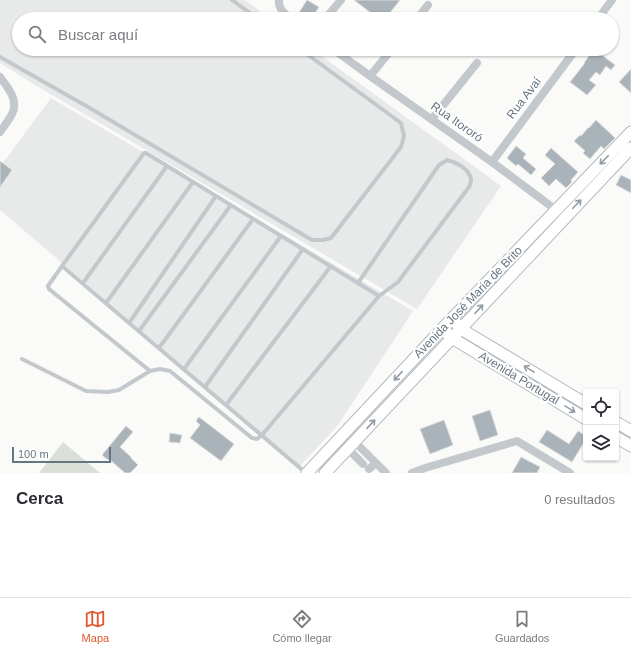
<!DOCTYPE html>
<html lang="es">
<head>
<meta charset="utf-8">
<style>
  body { margin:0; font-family:Arial,sans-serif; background:#f7f7f7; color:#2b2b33 }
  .controls { position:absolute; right:12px; bottom:12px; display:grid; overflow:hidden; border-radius:4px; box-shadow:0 1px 3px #0004 }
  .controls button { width:36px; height:36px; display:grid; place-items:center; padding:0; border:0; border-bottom:1px solid #e1e1e2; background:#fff; color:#2b2b33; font:20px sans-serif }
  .scale { position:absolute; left:12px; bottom:10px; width:99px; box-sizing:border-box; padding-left:4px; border:2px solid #657683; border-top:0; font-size:11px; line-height:14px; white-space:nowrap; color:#657683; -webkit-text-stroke:3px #fff; paint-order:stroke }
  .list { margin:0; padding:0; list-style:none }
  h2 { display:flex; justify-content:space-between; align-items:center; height:52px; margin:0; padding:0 16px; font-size:17px }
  h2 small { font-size:13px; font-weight:400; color:#7c7c81 }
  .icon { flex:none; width:22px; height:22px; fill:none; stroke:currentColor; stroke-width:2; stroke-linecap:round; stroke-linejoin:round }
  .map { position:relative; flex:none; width:631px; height:473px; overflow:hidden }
  .search { position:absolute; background:#fff; box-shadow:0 1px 3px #0004; left:12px; right:12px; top:12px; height:44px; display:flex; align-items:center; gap:10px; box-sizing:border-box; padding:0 14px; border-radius:22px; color:#7c7c81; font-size:15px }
  .sheet { height:124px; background:#fff }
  nav { display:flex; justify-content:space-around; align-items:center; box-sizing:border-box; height:56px; border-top:1px solid #e1e1e2; background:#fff; font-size:11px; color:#7c7c81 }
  nav a { display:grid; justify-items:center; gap:2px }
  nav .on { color:#e4572e }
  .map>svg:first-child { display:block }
  .built { fill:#e8e9e9 }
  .green { fill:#dadfd7 }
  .building { fill:#aab3b9; stroke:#dcdcda }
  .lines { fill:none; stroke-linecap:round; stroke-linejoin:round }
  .secondary-casing { stroke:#b3babf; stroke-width:13 }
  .lane { stroke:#c3c8cc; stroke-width:4 }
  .street { stroke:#c3c8cc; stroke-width:8 }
  .secondary { stroke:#fff; stroke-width:11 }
  .oneway { stroke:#939fa8 }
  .labels { text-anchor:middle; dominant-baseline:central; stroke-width:4; stroke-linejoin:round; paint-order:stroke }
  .street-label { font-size:12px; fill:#657683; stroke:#fff }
</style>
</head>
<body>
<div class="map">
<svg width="631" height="473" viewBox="0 0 631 473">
  <rect width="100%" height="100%" fill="#fafaf8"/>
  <path class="built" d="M0,0h245l26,19h-252v30h293l189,137 -84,123 -382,-224 -35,-22z
    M51,98l362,213 -75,114 -38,41 -300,-256v-43z"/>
  <path class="green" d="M63,442l37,31h-61z"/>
  <path class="building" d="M307,0l12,7 -8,12h-6l-7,-5z
    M354,0h46l-15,19h-6z
    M594,49l21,16 -4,5 -5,-4 -6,9 -4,-3 -7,8 7,5 -9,10 -17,-13 15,-19h-1z
    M631,69v24l-12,-11z
    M596,120l19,18 -11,11 -3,-3 -11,13 -7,-6 2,-2 -11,-10 6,-6 1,1 8,-9v1z
    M516,146l10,8 -3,4 13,11 -5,6 -13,-11 -2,2 -9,-8z
    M551,148l27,24 -7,8 1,2 -6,6 -10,-9 -7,7 -8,-8 14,-14 -10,-9z
    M0,161l12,9 -12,17z
    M621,175l10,5v13l-15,-8z
    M490,410l8,25 -18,6 -8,-25z
    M199,417l35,27 -13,17 -31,-23 10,-13 -4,-4z
    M444,420l9,25 -23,9 -10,-25z
    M126,426l7,6 -13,15 11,10v1l7,7 -8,8h-5l-16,-14 -1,1 -6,-5z
    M547,430l22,14 9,-13 8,5v3l-14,23 -33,-20z
    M170,433l12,2 -2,8 -11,-1z
    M521,457l19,10 -3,6h-25z"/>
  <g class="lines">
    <g class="secondary-casing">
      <path id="secondary" d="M456,323l5,6 125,75
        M447,333l5,5 134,81
        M616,422l15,9
        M616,437l15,9
        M307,473l135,-144 189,-197
        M325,473l306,-325"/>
    </g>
    <path class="lane" d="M232,0l26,19
      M0,57l88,50 224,133h11l8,-2 70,-91 3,-11 -3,-13 -101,-74
      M62,266l-14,20 1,3 101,82
      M83,283l84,-117
      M106,303l87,-121
      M129,323l87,-127
      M139,331l92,-126
      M159,348l94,-129
      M22,359l64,32 22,1 11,-2 31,-19 10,-2 10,2 82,67 5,1 5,-4 117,-139 19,-14 71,-95c1,-1 2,-6 2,-7 -1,-11 -15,-18 -24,-20l-8,5 -81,118
      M184,369l97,-133
      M205,387l98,-138
      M226,405l105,-139
      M306,473l-244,-207 82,-113h2l233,143"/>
    <path class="street" d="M279,0c-1,9 6,14 13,19
      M325,19l16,-19
      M417,19l11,-14
      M598,19l14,-19
      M333,49l37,27 122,86 68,51
      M370,76l22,-27
      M0,77c8,11 19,23 12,37 -3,6 -8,12 -12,18
      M432,119l45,-56
      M492,162l84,-113
      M354,441l16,16
      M348,449l15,15
      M373,460l13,13
      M369,469l7,-6
      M412,473l13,-5 92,-27 53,32"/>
    <use href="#secondary" class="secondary"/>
  </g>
  <defs><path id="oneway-shaft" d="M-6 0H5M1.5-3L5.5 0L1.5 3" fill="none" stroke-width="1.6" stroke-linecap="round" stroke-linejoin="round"/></defs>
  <g class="oneway">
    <use href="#oneway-shaft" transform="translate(604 160) rotate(134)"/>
    <use href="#oneway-shaft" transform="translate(577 204) rotate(-46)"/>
    <use href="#oneway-shaft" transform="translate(479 309) rotate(-47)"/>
    <use href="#oneway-shaft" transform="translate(529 369) rotate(-149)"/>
    <use href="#oneway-shaft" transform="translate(398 376) rotate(133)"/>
    <use href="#oneway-shaft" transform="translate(570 409) rotate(31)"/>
    <use href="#oneway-shaft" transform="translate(371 424) rotate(-47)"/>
  </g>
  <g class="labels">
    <g class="street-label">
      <text transform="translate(524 98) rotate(-53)">Rua Avaí</text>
      <text transform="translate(457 122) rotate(35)">Rua Itororó</text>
      <text transform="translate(468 302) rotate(-46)">Avenida José Maria de Brito</text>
      <text transform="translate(519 378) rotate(31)">Avenida Portugal</text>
    </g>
  </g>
</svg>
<div class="controls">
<button><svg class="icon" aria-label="locate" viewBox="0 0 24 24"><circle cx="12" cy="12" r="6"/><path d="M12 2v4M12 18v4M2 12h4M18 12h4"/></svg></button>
<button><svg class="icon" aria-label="layers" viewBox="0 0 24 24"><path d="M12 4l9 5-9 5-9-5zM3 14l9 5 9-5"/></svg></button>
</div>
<div class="scale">100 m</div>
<div class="search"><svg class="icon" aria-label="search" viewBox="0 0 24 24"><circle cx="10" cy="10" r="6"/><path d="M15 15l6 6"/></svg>Buscar aquí</div>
</div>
<section class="sheet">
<h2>Cerca<small>0 resultados</small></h2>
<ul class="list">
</ul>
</section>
<nav>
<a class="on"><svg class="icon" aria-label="map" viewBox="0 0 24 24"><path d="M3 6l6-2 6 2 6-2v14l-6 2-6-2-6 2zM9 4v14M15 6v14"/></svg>Mapa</a>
<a><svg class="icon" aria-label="directions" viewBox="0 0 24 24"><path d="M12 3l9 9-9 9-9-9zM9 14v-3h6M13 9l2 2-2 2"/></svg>Cómo llegar</a>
<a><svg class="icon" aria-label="saved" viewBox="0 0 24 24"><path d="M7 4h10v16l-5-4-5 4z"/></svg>Guardados</a>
</nav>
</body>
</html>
